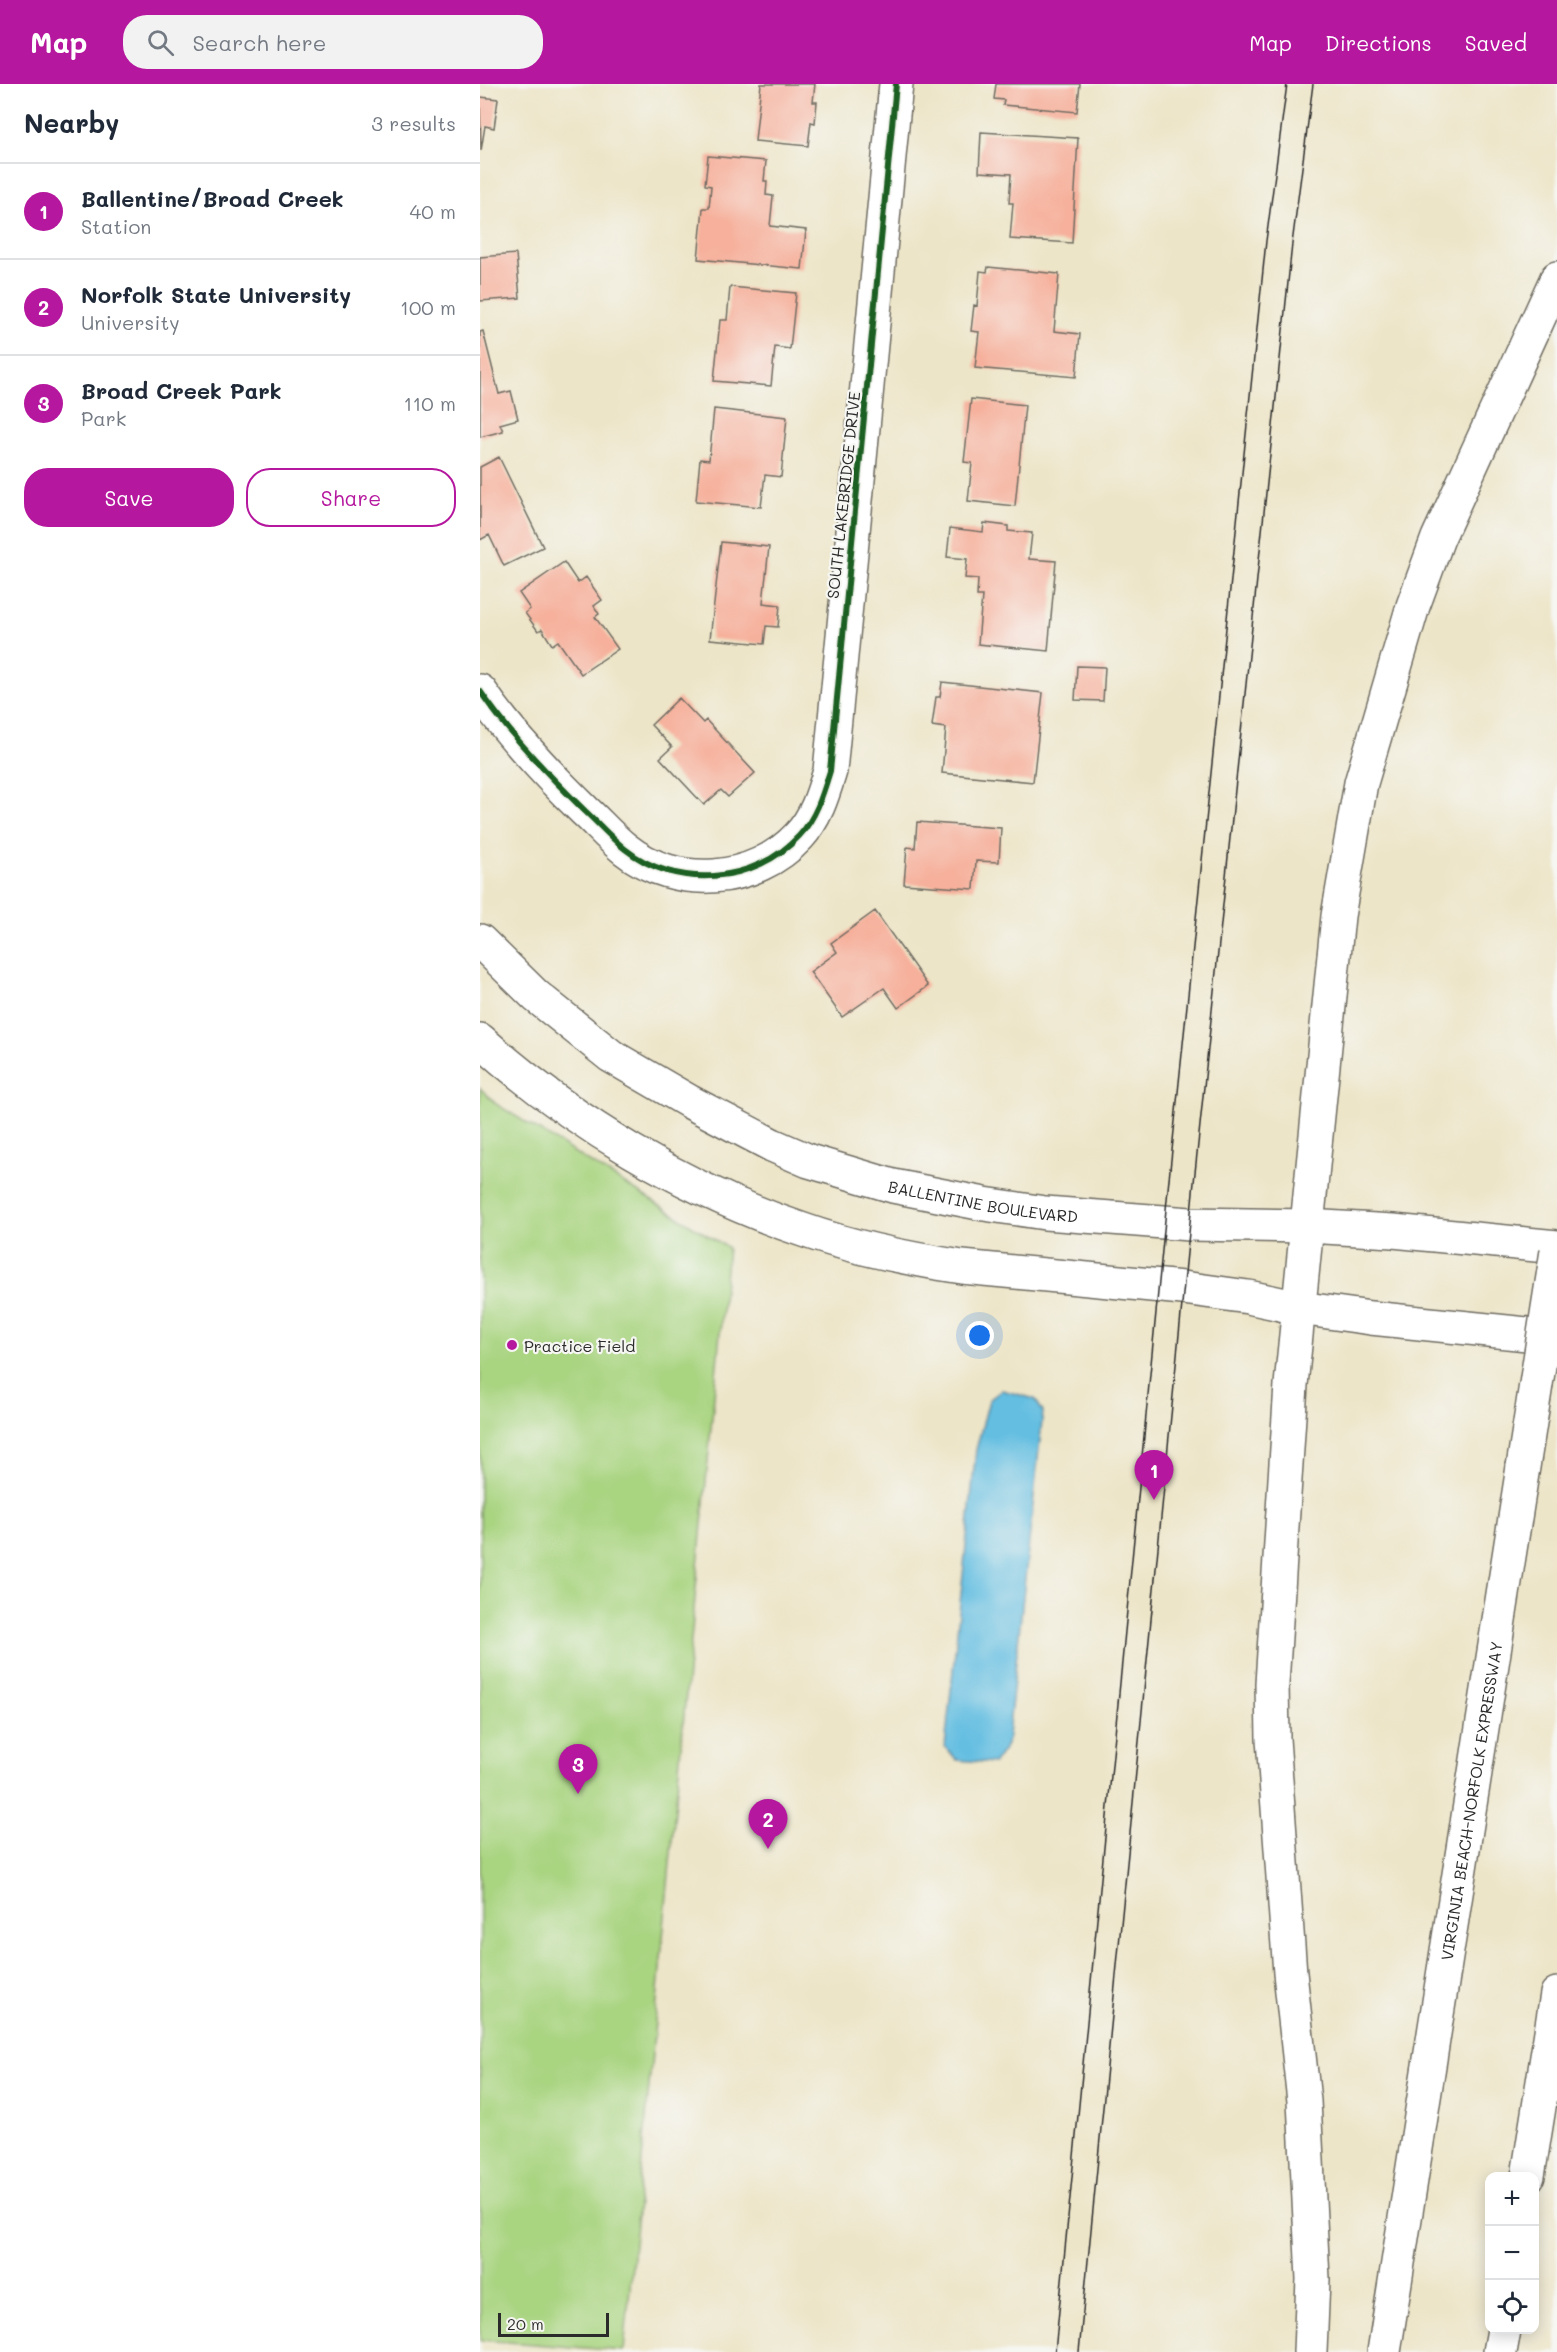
<!DOCTYPE html>
<html lang="en">
<head>
<meta charset="utf-8">
<style>
  body { margin:0; font-family:Mali,sans-serif; background:#f2f2f3; color:#1f2937 }
  .controls { position:absolute; right:18px; bottom:18px; display:grid; overflow:hidden; border-radius:12px; box-shadow:0 3px 15px #0003 }
  .controls button { width:54px; height:54px; display:grid; place-items:center; padding:0; border:0; border-bottom:2px solid #e0e1e3; background:#fff; color:#1f2937; font:30px sans-serif }
  .scale { position:absolute; left:18px; bottom:15px; width:111px; box-sizing:border-box; padding-left:6px; border:3px solid #2b2b2b; border-top:0; font-size:16px; line-height:21px; white-space:nowrap; color:#2b2b2b; -webkit-text-stroke:4px #f6f6f2; paint-order:stroke }
  .you { position:absolute; left:500px; top:1252px; width:21px; height:21px; margin:-15px; border:4px solid #fff; border-radius:50%; background:#1a73e8; box-shadow:0 0 0 9px #1a73e833 }
  .badge { display:grid; place-items:center; width:39px; height:39px; border-radius:50%; background:#b5179e; color:#fff; font-size:20px; font-weight:700 }
  .pin { position:absolute; translate:-50% -50px; filter:drop-shadow(0 2px 3px #0008) }
  .pin::after { content:''; position:absolute; top:32px; width:21px; height:18px; background:inherit; clip-path:polygon(0 0,100% 0,50% 100%) }
  .list { margin:0; padding:0; list-style:none }
  h2 { display:flex; justify-content:space-between; align-items:center; height:78px; margin:0; padding:0 24px; font-size:26px }
  h2 small { font-size:20px; font-weight:400; color:#747a83 }
  .list li { display:grid; grid-template-columns:39px 1fr auto; gap:18px; align-items:center; box-sizing:border-box; height:96px; padding:0 24px; border-top:2px solid #e0e1e3 }
  .list b { display:block; font-size:22px; white-space:nowrap }
  .list p { margin:0; font-size:20px; white-space:nowrap; color:#747a83 }
  .list em { font-size:20px; font-style:normal; color:#747a83 }
  .actions { display:flex; gap:12px; padding:18px 24px }
  .actions a { flex:1; padding:14px 0; border:2px solid #b5179e; border-radius:24px; text-align:center; font-size:21px; color:#b5179e }
  .actions .main { background:#b5179e; color:#fff }
  .icon { flex:none; width:33px; height:33px; fill:none; stroke:currentColor; stroke-width:2; stroke-linecap:round; stroke-linejoin:round }
  .map { position:relative; flex:none; width:1077px; height:2268px; overflow:hidden }
  header { display:flex; align-items:center; gap:36px; box-sizing:border-box; height:84px; padding:0 30px; background:#b5179e; color:#fff }
  header strong { font-size:28px }
  nav { display:flex; gap:33px; margin-inline-start:auto; font-size:21px }
  .search { width:420px; height:54px; background:#f2f2f3; display:flex; align-items:center; gap:15px; box-sizing:border-box; padding:0 21px; border-radius:24px; color:#747a83; font-size:22px }
  main { display:flex }
  aside { flex:1; background:#fff }
  .map>svg:first-child { display:block }
  .green { fill:#a9d480; stroke:#6a8056; stroke-width:1.5 }
  .water { fill:#63bee1; stroke:#477486; stroke-width:1.5 }
  .building { fill:#f6b09b }
  .lines { fill:none; stroke-linecap:round; stroke-linejoin:round }
  .street-casing { stroke:#6f6c62; stroke-width:36 }
  .secondary-casing { stroke:#6f6c62; stroke-width:36 }
  .highway-casing { stroke:#6f6c62; stroke-width:36 }
  .street { stroke:#fff; stroke-width:33 }
  .secondary { stroke:#fff; stroke-width:33 }
  .highway { stroke:#fff; stroke-width:33 }
  .tram { stroke:#2b2b2b; stroke-width:1.5 }
  .highway-bridge-casing { stroke:#6f6c62; stroke-width:36; stroke-linecap:butt }
  .highway-bridge { stroke:#fff; stroke-width:33 }
  .cycleway-casing { stroke:#f6f6f2; stroke-width:10 }
  .cycleway { stroke:#1b5e20; stroke-width:6 }
  .poi-dot { fill:#b5179e; stroke:#f6f6f2; stroke-width:2 }
  .labels { text-anchor:middle; dominant-baseline:central; stroke-width:4.5; stroke-linejoin:round; paint-order:stroke }
  .street-label { font-size:16px; fill:#2b2b2b; stroke:#f6f6f2 }
  .poi-label { font-size:16px; fill:#2b2b2b; stroke:#f6f6f2; text-anchor:start }
</style>
</head>
<body>
<header>
<strong>Map</strong>
<div class="search"><svg class="icon" aria-label="search" viewBox="0 0 24 24"><circle cx="10" cy="10" r="6"/><path d="M15 15l6 6"/></svg>Search here</div>
<nav><a>Map</a><a>Directions</a><a>Saved</a></nav>
</header>
<main>
<aside>
<h2>Nearby<small>3 results</small></h2>
<ul class="list">
<li><span class="badge">1</span><div><b>Ballentine/Broad Creek</b><p>Station</p></div><em>40 m</em></li>
<li><span class="badge">2</span><div><b>Norfolk State University</b><p>University</p></div><em>100 m</em></li>
<li><span class="badge">3</span><div><b>Broad Creek Park</b><p>Park</p></div><em>110 m</em></li>
</ul>
<div class="actions"><a class="main">Save</a><a>Share</a></div>
</aside>
<div class="map">
<svg width="1077" height="2268" viewBox="0 0 1077 2268">
  <rect width="100%" height="100%" fill="#f6f6f2"/>
  <filter id="ink" filterUnits="userSpaceOnUse"><feTurbulence type="fractalNoise" baseFrequency=".0167" numOctaves="2"/><feDisplacementMap in="SourceGraphic" scale="12" xChannelSelector="R" yChannelSelector="G"/><feConvolveMatrix kernelMatrix="1 2 1 2 8 2 1 2 1" color-interpolation-filters="sRGB"/></filter>
  <filter id="wash" filterUnits="userSpaceOnUse"><feTurbulence type="fractalNoise" baseFrequency=".008" numOctaves="4" result="noise"/><feDisplacementMap in="SourceGraphic" scale="24" xChannelSelector="R" yChannelSelector="G"/><feGaussianBlur stdDeviation="1.35" result="paint"/><feColorMatrix in="noise" values="0 0 0 0 0 0 0 0 0 0 0 0 0 0 0 0 0 1.4 0 .05"/><feComposite in="paint" operator="in"/></filter>
  <g filter="url(#wash)">
    <rect width="100%" height="100%" fill="#ede5c8"/>
    <path class="green" d="M0,1004l16,16 232,144 -104,1103 -144,-11z"/>
    <path class="water" d="M522,1306l33,9 8,13 -36,333 -13,18 -37,-3 -12,-13 31,-297 13,-50z"/>
    <g id="blocks">
      <path class="building" d="M281,0h54l-2,18h4l-2,21 -4,-1 -3,24 -53,-5z
        M516,0h84l-3,28 -74,-7 1,-5 -10,-1z
        M0,13l18,2 -4,29 -9,-2 -4,25z
        M501,48l97,6 -6,105 -62,-4 3,-36h-4l2,-29 -32,-2z
        M228,72l58,5 -2,20h3l-1,14 7,1 -3,30 36,4 -4,39 -104,-10 5,-51h6l2,-22 -6,-1z
        M36,170l4,44 -40,3v-44z
        M508,183l71,7 -5,57 26,3 -4,43 -101,-9 4,-36 -8,-1 3,-26 3,1 3,-35 7,1z
        M250,203l66,6 -6,56 -15,-2 -4,39 -57,-5 6,-61h7z
        M3,247l16,63 12,-3 7,28 -18,5 3,7 -23,6v-105z
        M491,315l54,6 -10,101 -47,-5 4,-38 -8,-1z
        M234,325l73,8 -6,60 -16,-2 -4,32 -65,-6 4,-42 9,1z
        M19,373l44,90 -39,19 -15,-31 -9,5v-73z
        M504,439l24,3v5l24,2 -3,26 27,2 -8,90 -70,-7 4,-48h-5l1,-17 -13,-1 2,-19 -20,-2 3,-29 33,4z
        M241,458l48,5 -6,56 17,2 -2,22 -12,-1 -2,18 -54,-5z
        M84,478l14,21 8,-6 16,23 -8,6 5,8 -4,3 23,32 -37,25 -23,-33 -6,4 -10,-16 -4,2 -13,-18 5,-4 -11,-16z
        M597,582l28,1 -2,34 -28,-1z
        M462,598l101,11 -10,89 -91,-9 4,-45 -14,-2 4,-29h4z
        M199,614l24,25 3,-3 49,53 -27,24 -7,-7 -17,15 -44,-47 12,-11 -21,-22z
        M437,738l84,6 -2,34 -23,-1 -2,28 -70,-5 3,-37 8,1z
        M395,827l53,75 -30,22 -14,-20 -42,29 -32,-45 27,-20 -6,-9z"/>
    </g>
  </g>
  <g filter="url(#ink)">
    <use href="#blocks" fill-opacity="0" stroke="#6f6c62" stroke-width="1.5"/>
    <g class="lines">
      <g class="street-casing">
        <path id="street" d="M0,607c30,44 67,83 105,120 13,12 26,27 40,38 51,41 130,35 174,-13 17,-18 24,-42 31,-65l66,-687"/>
      </g>
      <g class="secondary-casing">
        <g id="secondary">
          <path id="s1" d="M0,857l56,55 75,60 79,46 82,43 37,16 84,25 91,18 61,9 145,11 117,2 86,5 164,16"/>
          <path d="M0,956c93,83 205,150 323,190 51,18 106,29 159,37l221,21 65,9 51,11 72,10 186,19"/>
        </g>
      </g>
      <g class="highway-casing">
        <g id="highway">
          <path d="M1048,2092l29,-182"/>
          <path d="M830,2268l3,-73 -9,-178 -14,-128 -17,-234 -1,-55 19,-299 47,-469 23,-133 52,-177 25,-68 119,-260"/>
          <path id="s2" d="M904,2268l139,-885"/>
          <path d="M1020,2268l4,-22"/>
        </g>
      </g>
      <use href="#street" class="street"/>
      <use href="#secondary" class="secondary"/>
      <use href="#highway" class="highway"/>
      <path class="tram" d="M575,2268l113,-1163 98,-948 21,-157
        M599,2268l114,-1160 99,-948 21,-160"/>
      <g class="highway-bridge-casing">
        <path id="highway-bridge" d="M1043,1383l34,-216"/>
      </g>
      <use href="#highway-bridge" class="highway-bridge"/>
      <g class="cycleway-casing">
        <path id="cycleway" d="M0,607c30,44 67,83 105,120 13,12 26,27 40,38 51,41 130,35 174,-13 17,-18 24,-42 31,-65l66,-687"/>
      </g>
      <use href="#cycleway" class="cycleway"/>
    </g>
  </g>
  <circle class="poi-dot" cx="32" cy="1261" r="6"/>
  <g class="labels">
    <g class="street-label">
      <text transform="translate(363 411) rotate(-84)">SOUTH LAKEBRIDGE DRIVE</text>
      <text stroke="none"><textPath href="#s1" startOffset="578">BALLENTINE BOULEVARD</textPath></text>
      <text stroke="none"><textPath href="#s2" startOffset="558">VIRGINIA BEACH-NORFOLK EXPRESSWAY</textPath></text>
    </g>
    <g class="poi-label">
      <text x="44" y="1261">Practice Field</text>
    </g>
  </g>
</svg>
<div class="controls">
<button>+</button>
<button>−</button>
<button><svg class="icon" aria-label="locate" viewBox="0 0 24 24"><circle cx="12" cy="12" r="6"/><path d="M12 2v4M12 18v4M2 12h4M18 12h4"/></svg></button>
</div>
<div class="scale">20 m</div>
<div class="you"></div>
<div class="pin badge" style="left:674px;top:1416px">1</div>
<div class="pin badge" style="left:288px;top:1765px">2</div>
<div class="pin badge" style="left:98px;top:1710px">3</div>
</div>
</main>
</body>
</html>
